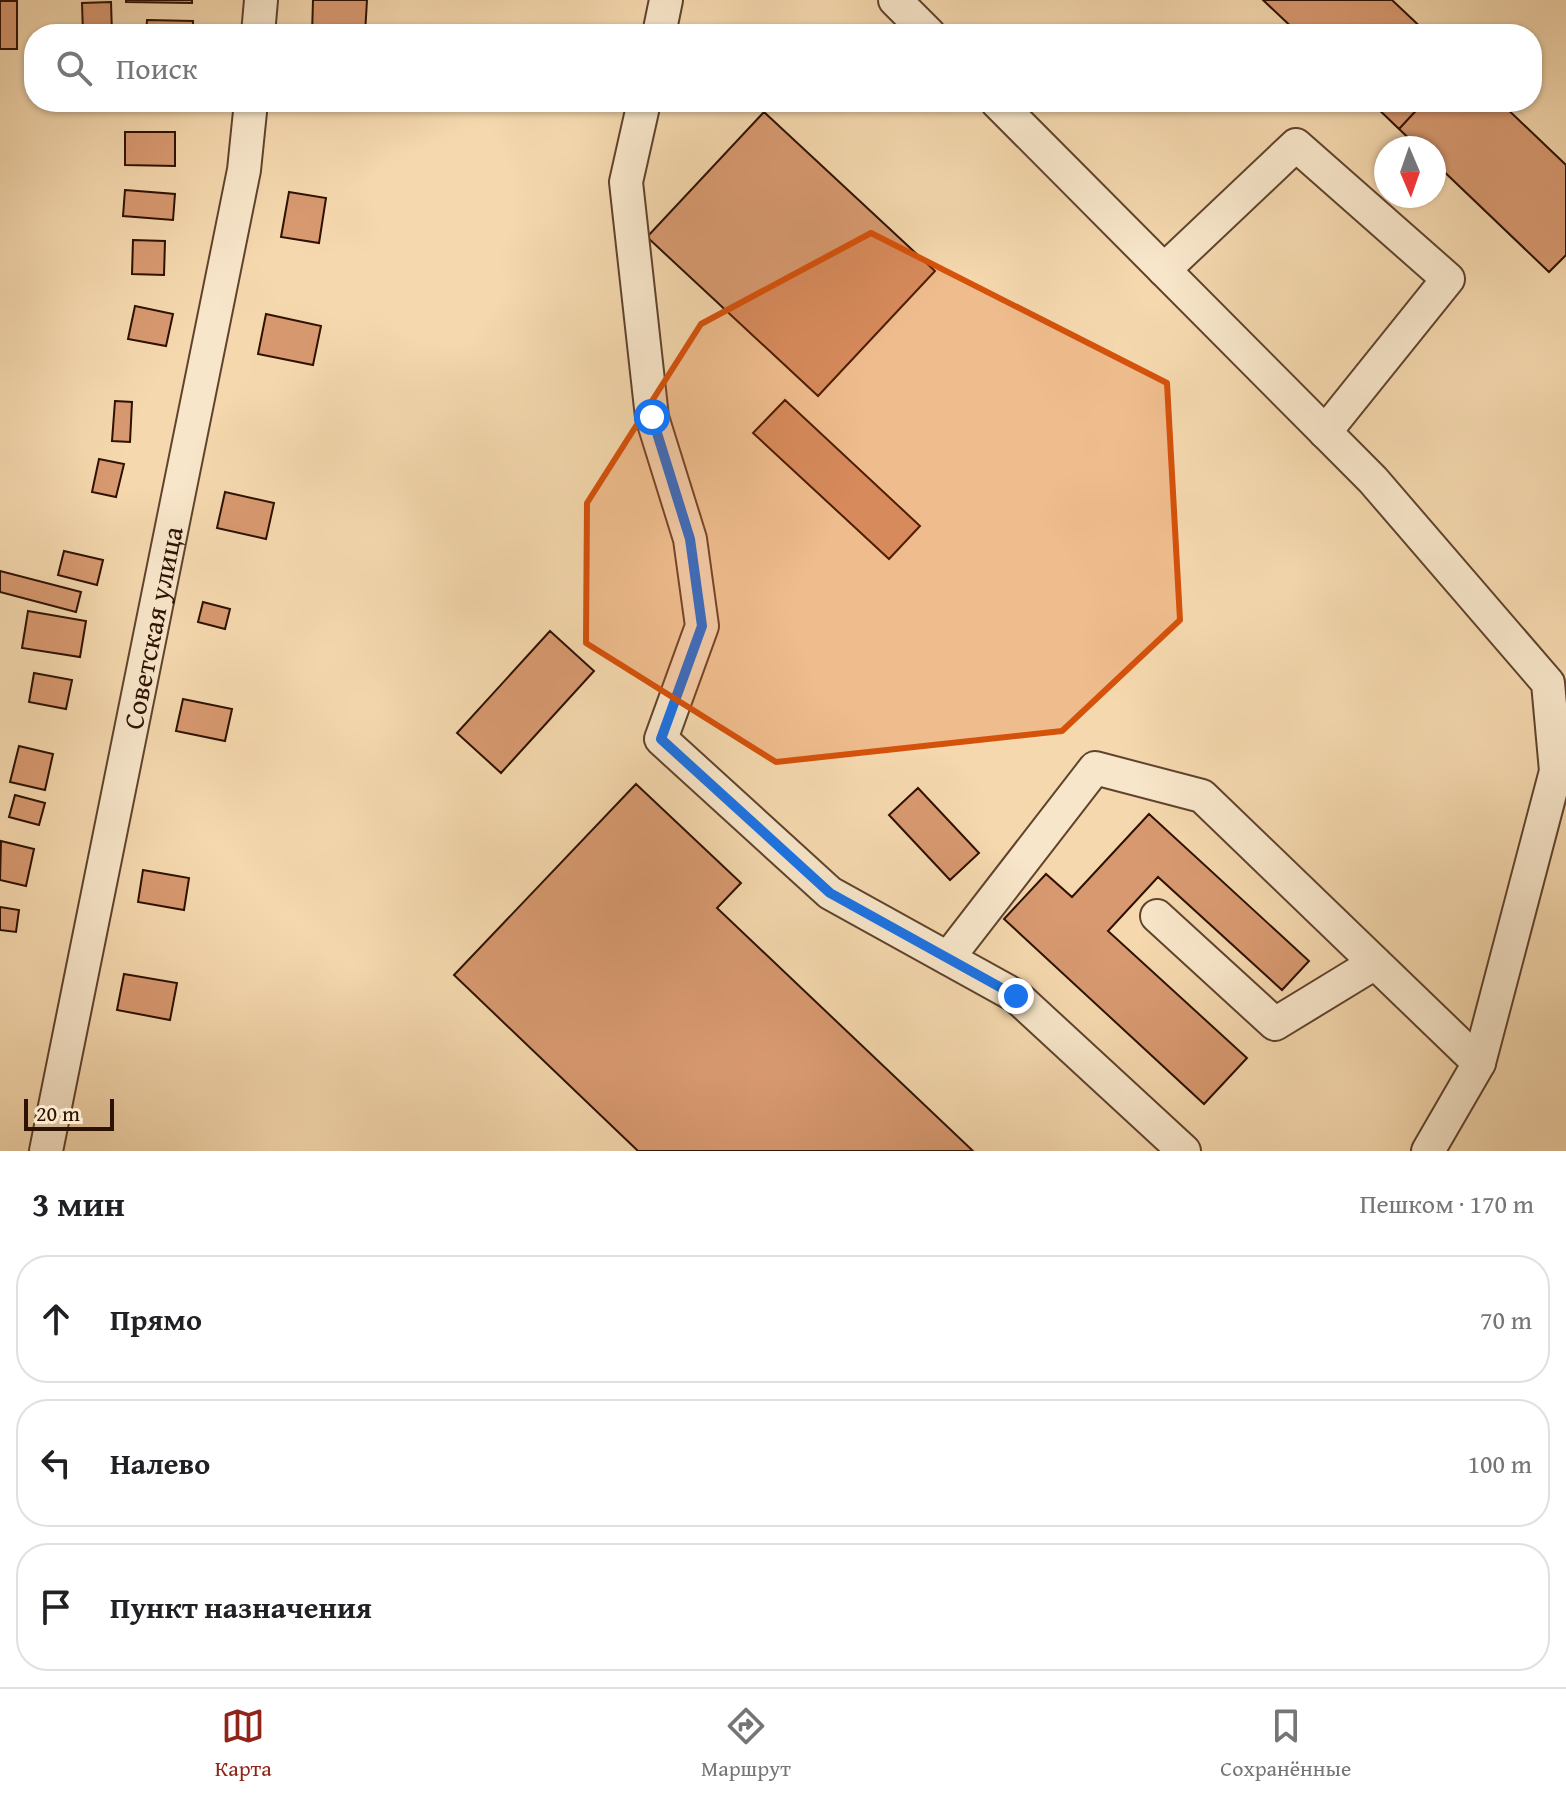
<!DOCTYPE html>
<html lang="ru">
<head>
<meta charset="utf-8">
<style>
  body { margin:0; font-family:"Gentium Book Plus",serif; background:#f6f6f6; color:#202124 }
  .compass { position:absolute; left:1374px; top:136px; width:72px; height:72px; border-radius:50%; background:#fff; box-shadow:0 2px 6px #0004; rotate:178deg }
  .scale { position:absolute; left:24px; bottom:20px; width:90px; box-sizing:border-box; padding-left:8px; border:4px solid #2d1102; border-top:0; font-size:22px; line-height:28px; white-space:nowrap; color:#2d1102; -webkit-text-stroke:6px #f8e6ca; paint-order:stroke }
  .stop { position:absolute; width:24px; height:24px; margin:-18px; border:6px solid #1a73e8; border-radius:50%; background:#fff }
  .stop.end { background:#1a73e8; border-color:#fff; box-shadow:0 2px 8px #0008 }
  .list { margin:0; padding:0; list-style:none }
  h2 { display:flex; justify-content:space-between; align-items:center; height:104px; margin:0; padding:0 32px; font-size:34px }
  h2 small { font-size:26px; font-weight:400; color:#757577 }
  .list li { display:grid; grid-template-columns:52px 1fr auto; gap:24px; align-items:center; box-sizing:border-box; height:128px; margin:0 16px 16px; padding:0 16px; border:2px solid #e0e0e0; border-radius:32px }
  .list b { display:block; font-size:30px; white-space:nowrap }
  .list em { font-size:26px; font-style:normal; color:#757577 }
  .icon { flex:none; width:44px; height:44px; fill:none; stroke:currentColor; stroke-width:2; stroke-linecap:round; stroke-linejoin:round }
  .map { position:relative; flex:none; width:1566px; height:1151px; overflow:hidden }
  .search { position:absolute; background:#fff; box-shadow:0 2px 6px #0004; left:24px; right:24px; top:24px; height:88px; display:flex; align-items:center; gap:20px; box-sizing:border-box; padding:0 28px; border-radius:32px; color:#757577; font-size:30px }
  .sheet { height:536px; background:#fff }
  nav { display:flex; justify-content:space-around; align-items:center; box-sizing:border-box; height:112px; border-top:2px solid #e0e0e0; background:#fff; font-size:22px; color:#757577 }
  nav a { display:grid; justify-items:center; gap:4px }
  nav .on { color:#8f2418 }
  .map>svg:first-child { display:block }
  .building { fill:#d89970; stroke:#2d1102; stroke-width:2 }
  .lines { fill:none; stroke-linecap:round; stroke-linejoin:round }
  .minor-casing { stroke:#5f432d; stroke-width:36 }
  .minor { stroke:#f8e6ca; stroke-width:32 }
  .route { stroke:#1a73e8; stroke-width:10 }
  .marked { fill:#d5520b; fill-opacity:0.2; stroke:#d5520b; stroke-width:6; stroke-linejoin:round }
  .labels { text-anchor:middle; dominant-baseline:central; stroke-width:7; stroke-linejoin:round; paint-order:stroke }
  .street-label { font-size:28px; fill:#2d1102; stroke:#f8e6ca }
</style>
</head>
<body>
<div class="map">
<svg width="1566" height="1151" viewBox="0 0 1566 1151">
  <rect width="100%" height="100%" fill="#f5d8ae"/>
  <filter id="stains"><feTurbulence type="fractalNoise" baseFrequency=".0025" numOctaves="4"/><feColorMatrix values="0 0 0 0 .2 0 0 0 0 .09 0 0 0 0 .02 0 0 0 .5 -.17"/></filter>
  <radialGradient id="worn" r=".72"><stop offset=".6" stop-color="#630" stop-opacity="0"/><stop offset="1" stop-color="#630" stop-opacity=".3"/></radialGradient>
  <path class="building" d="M126,0h66v3l-66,-1z
    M313,0h54l-2,34h-53z
    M1263,0h129l36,34h-129z
    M0,1h17v48h-17z
    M111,2l1,32h-29l-1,-31z
    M147,20l46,1v13h-47z
    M1371,102h53l-25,27z
    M1424,102h76l66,63v90l-17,17 -115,-110v-14h-15l-20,-19z
    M764,112l171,159 -117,125 -171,-159z
    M125,132h50v34l-50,-1z
    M125,190l50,4 -2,26 -50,-4z
    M289,192l37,6 -7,45 -38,-6z
    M133,240l32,1 -1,34 -32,-1z
    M135,306l38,8 -7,32 -38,-7z
    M266,314l55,12 -8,39 -55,-11z
    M785,400l135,126 -31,33 -136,-126z
    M115,401l17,1 -2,40 -18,-1z
    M99,459l25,5 -8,33 -24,-5z
    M225,492l49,11 -8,36 -49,-11z
    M64,551l39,9 -6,25 -39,-10z
    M0,571l81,21 -5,20 -76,-20z
    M203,602l27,7 -5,20 -27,-7z
    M28,611l58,10 -6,36 -58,-9z
    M550,631l44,40 -93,102 -44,-40z
    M34,673l38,7 -6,29 -37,-7z
    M183,699l49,10 -7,32 -49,-10z
    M19,746l34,8 -8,36 -35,-8z
    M636,784l105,99 -24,25 256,243h-335l-184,-176z
    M918,788l61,65 -29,27 -61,-65z
    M15,795l30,8 -6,22 -30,-8z
    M1149,814l160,147 -27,29 -124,-113 -50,54 139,127 -43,46 -200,-185 42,-45 26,23z
    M1,841l33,8 -8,37 -26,-6z
    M143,870l46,8 -5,32 -46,-8z
    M0,907l19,3 -3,22 -16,-2z
    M124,974l53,9 -7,37 -53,-10z"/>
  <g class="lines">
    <g class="minor-casing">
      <g id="minor">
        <path d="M895,0l34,34"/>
        <path d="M258,34l3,-34"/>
        <path d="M659,34l7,-34"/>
        <path d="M644,102l-18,80 26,235 38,122 12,87 -41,113 169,154 186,103 168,155"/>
        <path d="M997,102l376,378 175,203 8,88 -77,292 -51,88"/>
        <path d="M1164,270l132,-125 152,134 -123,153"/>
        <path d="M1157,916l118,108 100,-61"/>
        <path d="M948,958l147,-190 107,28 277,267"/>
        <path id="s1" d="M46,1151l198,-981 7,-68"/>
      </g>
    </g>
    <use href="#minor" class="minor"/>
  </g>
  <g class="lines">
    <path class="route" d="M652,417l38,122 12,87 -41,113 169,154 186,103"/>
  </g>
  <path class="marked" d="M871,233l296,150 13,237 -118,111 -286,31 -190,-119 1,-140 114,-179z"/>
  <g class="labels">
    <g class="street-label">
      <text stroke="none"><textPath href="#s1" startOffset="534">Советская улица</textPath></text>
    </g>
  </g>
  <rect width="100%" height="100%" filter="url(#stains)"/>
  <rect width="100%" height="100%" fill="url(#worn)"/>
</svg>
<svg class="compass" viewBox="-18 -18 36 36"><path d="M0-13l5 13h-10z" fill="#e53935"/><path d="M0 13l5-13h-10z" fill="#757577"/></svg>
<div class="scale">20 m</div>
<div class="stop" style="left:652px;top:417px"></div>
<div class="stop end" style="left:1016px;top:996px"></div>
<div class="search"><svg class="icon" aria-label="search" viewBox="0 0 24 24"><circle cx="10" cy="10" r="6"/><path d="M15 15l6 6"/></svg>Поиск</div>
</div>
<section class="sheet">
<h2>3 мин<small>Пешком · 170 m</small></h2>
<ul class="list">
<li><svg class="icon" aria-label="ahead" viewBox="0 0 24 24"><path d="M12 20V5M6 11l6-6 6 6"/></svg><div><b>Прямо</b></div><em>70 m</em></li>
<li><svg class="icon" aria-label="left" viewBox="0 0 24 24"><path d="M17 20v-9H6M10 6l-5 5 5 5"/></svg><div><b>Налево</b></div><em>100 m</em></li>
<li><svg class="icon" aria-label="arrive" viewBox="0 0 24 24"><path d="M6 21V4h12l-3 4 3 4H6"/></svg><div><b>Пункт назначения</b></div></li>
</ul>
</section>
<nav>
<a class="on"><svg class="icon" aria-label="map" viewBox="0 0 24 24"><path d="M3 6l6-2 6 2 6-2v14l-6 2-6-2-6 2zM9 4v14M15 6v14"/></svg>Карта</a>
<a><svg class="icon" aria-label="directions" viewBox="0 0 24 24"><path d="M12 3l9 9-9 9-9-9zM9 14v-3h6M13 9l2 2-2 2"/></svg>Маршрут</a>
<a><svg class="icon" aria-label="saved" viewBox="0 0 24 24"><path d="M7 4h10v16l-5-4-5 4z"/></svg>Сохранённые</a>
</nav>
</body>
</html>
